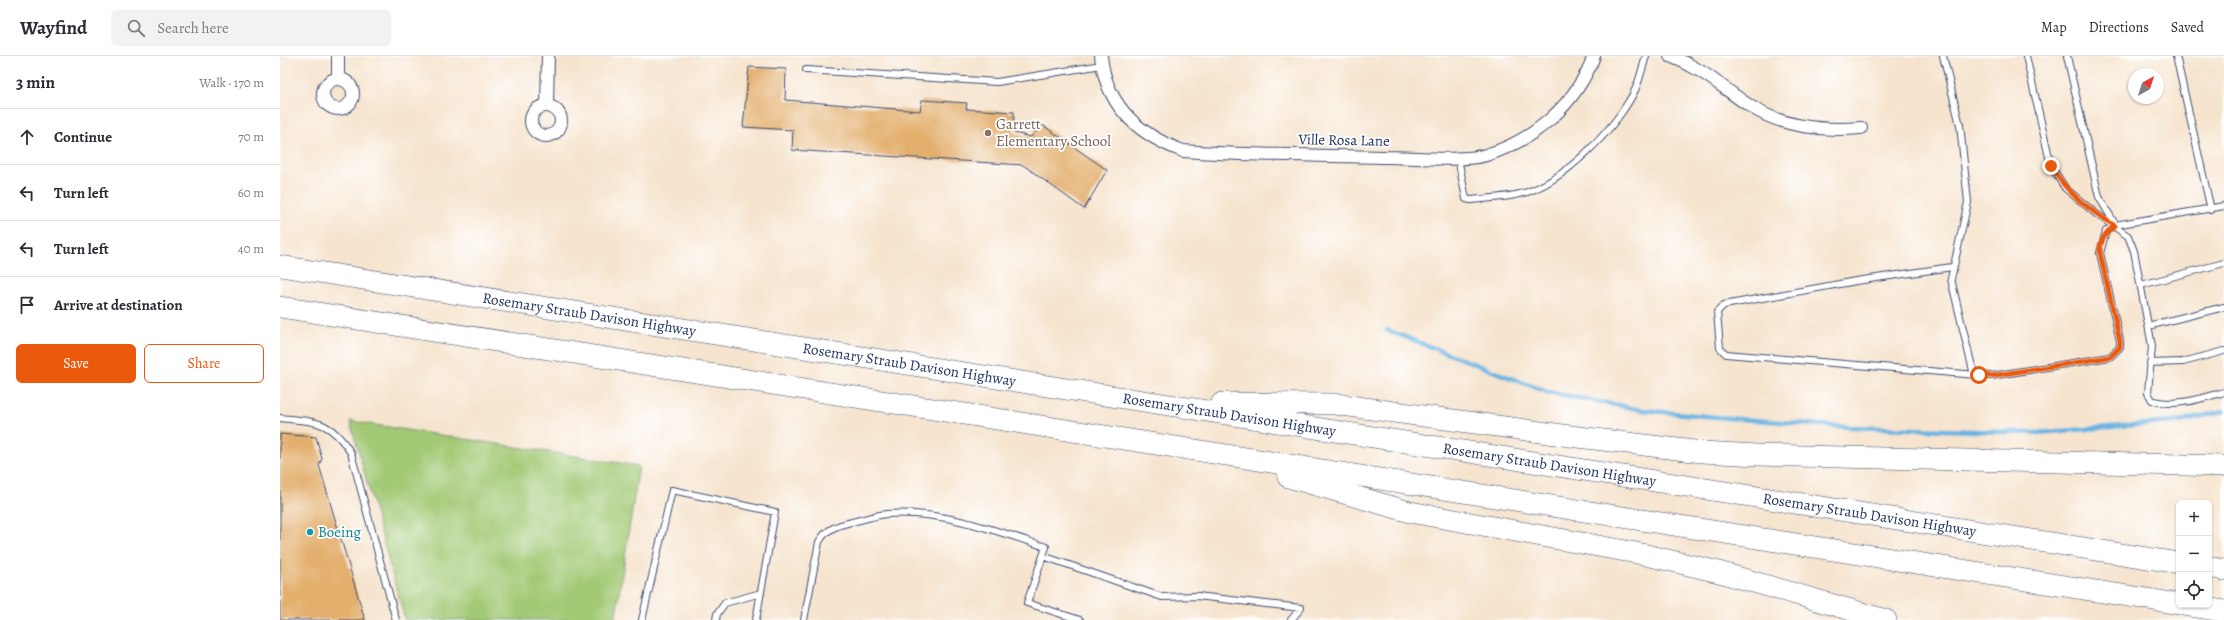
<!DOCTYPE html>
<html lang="en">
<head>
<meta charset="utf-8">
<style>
  body { margin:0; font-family:Alegreya,serif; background:#f2f2f3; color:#2b2b33 }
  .controls { position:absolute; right:12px; bottom:12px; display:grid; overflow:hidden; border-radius:6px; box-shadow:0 1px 3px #0004 }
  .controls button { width:36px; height:36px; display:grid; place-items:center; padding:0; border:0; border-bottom:1px solid #e1e1e2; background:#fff; color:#2b2b33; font:20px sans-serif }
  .compass { position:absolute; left:1848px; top:12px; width:36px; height:36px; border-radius:50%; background:#fff; box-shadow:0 1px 3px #0004; rotate:39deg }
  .stop { position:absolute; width:12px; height:12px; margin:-9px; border:3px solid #ea580c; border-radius:50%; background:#fff }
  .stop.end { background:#ea580c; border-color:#fff; box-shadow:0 1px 4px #0008 }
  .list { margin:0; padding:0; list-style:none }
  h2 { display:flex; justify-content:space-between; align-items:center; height:52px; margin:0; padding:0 16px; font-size:17px }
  h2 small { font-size:13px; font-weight:400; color:#7c7c81 }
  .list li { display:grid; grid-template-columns:26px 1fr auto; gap:12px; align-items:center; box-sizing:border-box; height:56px; padding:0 16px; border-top:1px solid #e1e1e2 }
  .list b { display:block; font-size:15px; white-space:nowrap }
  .list em { font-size:13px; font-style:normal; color:#7c7c81 }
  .actions { display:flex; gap:8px; padding:12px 16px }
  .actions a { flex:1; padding:9px 0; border:1px solid #ea580c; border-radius:6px; text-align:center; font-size:14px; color:#ea580c }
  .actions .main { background:#ea580c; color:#fff }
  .icon { flex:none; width:22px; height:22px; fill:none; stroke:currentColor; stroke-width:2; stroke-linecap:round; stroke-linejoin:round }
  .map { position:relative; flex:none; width:1944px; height:564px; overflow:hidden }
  header { display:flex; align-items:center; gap:24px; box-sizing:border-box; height:56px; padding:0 20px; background:#fff; border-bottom:1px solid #e1e1e2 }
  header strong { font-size:19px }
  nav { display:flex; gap:22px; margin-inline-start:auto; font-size:14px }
  .search { width:280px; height:36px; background:#f2f2f3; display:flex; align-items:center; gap:10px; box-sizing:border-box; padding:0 14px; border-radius:6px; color:#7c7c81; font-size:15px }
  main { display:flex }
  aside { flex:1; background:#fff }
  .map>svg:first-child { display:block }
  .green { fill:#a2c975; stroke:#5e7c6a }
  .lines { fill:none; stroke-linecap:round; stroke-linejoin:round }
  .stream { stroke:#6ab4e3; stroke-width:4.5 }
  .building { fill:#e3af6d }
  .lane-casing { stroke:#3c4a6f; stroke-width:8 }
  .street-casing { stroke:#3c4a6f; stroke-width:14 }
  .highway-casing { stroke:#3c4a6f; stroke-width:22 }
  .lane { stroke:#fff; stroke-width:6 }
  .street { stroke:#fff; stroke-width:12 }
  .highway { stroke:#fff; stroke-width:21 }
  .route { stroke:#ea580c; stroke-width:5 }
  .education-dot { fill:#8d6e63; stroke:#fff; stroke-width:1.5 }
  .culture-dot { fill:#0f9aa8; stroke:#fff; stroke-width:1.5 }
  .labels { text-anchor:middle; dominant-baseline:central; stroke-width:3.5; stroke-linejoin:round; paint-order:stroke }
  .education-label { font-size:15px; fill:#785e54; stroke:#fff; text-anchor:start }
  .street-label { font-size:15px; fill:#1b2f5e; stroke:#fff }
  .culture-label { font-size:15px; fill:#0d838f; stroke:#fff; text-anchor:start }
</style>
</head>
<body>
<header>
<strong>Wayfind</strong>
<div class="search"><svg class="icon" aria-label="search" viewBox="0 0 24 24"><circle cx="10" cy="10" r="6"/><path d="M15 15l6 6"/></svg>Search here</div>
<nav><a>Map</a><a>Directions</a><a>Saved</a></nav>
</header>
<main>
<aside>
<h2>3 min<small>Walk · 170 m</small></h2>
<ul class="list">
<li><svg class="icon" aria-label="ahead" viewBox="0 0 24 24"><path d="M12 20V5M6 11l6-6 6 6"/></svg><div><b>Continue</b></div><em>70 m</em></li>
<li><svg class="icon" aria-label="left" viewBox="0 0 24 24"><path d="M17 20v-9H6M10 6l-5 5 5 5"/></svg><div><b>Turn left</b></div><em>60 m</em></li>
<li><svg class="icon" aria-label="left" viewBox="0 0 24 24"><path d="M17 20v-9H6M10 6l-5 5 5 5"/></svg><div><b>Turn left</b></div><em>40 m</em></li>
<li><svg class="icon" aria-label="arrive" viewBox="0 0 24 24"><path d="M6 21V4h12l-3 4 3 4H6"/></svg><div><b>Arrive at destination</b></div></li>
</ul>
<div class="actions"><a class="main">Save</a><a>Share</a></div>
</aside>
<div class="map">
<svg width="1944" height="564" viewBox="0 0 1944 564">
  <rect width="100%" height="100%" fill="#fff"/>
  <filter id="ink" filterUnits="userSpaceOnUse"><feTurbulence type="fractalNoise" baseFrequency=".025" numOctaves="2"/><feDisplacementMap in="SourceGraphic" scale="8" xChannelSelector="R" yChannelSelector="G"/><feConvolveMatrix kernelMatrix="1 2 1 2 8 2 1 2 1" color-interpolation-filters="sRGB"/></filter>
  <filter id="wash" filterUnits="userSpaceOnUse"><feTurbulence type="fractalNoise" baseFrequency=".012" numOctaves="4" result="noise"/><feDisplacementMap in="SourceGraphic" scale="16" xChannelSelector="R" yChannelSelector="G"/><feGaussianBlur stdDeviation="0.9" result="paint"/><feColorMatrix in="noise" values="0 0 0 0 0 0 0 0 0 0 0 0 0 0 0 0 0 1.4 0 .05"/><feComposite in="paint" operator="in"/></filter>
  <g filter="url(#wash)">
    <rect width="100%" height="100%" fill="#f6e4ce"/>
    <path class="green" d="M70,365l289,45 -24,154h-210z"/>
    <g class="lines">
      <path class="stream" d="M1107,274l160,62 96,18 83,8 123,9 189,6 146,-12 40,-10"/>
    </g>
    <g id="blocks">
      <path class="building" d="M469,11l37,2 -1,31 135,11 2,-11 45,3 -1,6 48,3v21l17,4 10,-13 66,46 -23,39 -61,-44 -231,-15 1,-20 -50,-3z
        M0,378l36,3 6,22 -3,6 46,155h-85z"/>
    </g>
  </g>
  <g filter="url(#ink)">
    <use href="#blocks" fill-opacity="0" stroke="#3c4a6f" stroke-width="1"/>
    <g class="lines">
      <g class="lane-casing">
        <path id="lane" d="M1663,0l17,69 8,77 -17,77 22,92 6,4 12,1 119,-19 10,-10v-6l-20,-88 6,-22 9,-6 109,-19
          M1746,0l25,110 14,22 30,25 33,23 6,15 18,95 -4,47 4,7c21,8 51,-2 72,-8
          M1787,0l32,141 16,27
          M1896,0l35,154
          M526,14l191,12 105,-17
          M1178,102l8,41 5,1c16,-2 33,-2 49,-6 41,-9 99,-68 116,-106 4,-10 7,-22 10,-32
          M1672,211l-96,14 -132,24 -7,7 3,36 6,6 251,21
          M1861,229l83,-22
          M1868,270l76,-19
          M1870,307l33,-1 41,-11
          M0,362c37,4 50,2 71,35l45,167
          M763,500l119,41 35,-1 104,12 -10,12
          M362,564l30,-130 103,22 -19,108
          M436,564l1,-6 8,-11 36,-10
          M524,564l15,-78c8,-15 21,-17 37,-21 10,-2 20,-6 30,-7 55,-4 108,16 160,33l-19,56 53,17"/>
      </g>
      <g class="street-casing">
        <path id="street" d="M58,0v23
          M821,0c5,50 38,79 82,95 68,5 136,4 203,6 26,0 77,5 100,-2 49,-15 90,-51 108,-99
          M1390,0c34,13 51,31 80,50 33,22 73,25 111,22
          M43 38a15 15 0 1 1 30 0a15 15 0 1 1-30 0Z
          M267,50l1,-50
          M251 65a15 15 0 1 1 30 0a15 15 0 1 1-30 0Z"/>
      </g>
      <g class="highway-casing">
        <g id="highway">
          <path id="s1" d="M0,210l1899,297"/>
          <path d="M0,251l1899,297"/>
          <path d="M942,347l113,1 235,32 132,16 55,3 467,11"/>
          <path d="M1008,421l122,35 232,42 77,18 167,48"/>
          <path d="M1929,511l15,3"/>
          <path d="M1904,549l40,6"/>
        </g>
      </g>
      <use href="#lane" class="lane"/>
      <use href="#street" class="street"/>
      <use href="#highway" class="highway"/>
    </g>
  </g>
  <g class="lines" filter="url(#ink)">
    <path class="route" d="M1699,319l12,1 119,-19 10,-10v-6l-20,-88c0,-13 5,-21 15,-27 -25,-16 -49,-33 -64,-60"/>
  </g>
  <circle class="education-dot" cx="708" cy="77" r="4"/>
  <circle class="culture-dot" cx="30" cy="476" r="4"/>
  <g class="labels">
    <g class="education-label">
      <text x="716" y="68">Garrett<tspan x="716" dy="17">Elementary School</tspan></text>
    </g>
    <g class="street-label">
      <text transform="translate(1064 84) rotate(1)">Ville Rosa Lane</text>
      <text stroke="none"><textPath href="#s1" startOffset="313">Rosemary Straub Davison Highway</textPath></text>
      <text stroke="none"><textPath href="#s1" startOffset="637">Rosemary Straub Davison Highway</textPath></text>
      <text stroke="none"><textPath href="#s1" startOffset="961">Rosemary Straub Davison Highway</textPath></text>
      <text stroke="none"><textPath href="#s1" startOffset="1285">Rosemary Straub Davison Highway</textPath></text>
      <text stroke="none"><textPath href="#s1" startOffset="1609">Rosemary Straub Davison Highway</textPath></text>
    </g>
    <g class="culture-label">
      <text x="38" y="476">Boeing</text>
    </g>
  </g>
</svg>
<div class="controls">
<button>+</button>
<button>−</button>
<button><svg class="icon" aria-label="locate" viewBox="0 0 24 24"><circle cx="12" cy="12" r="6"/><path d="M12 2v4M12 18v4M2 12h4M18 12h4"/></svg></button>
</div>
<svg class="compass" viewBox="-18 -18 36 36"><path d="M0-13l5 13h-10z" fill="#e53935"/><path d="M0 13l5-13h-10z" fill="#7c7c81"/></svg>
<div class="stop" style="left:1699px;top:319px"></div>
<div class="stop end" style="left:1771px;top:110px"></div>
</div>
</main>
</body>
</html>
